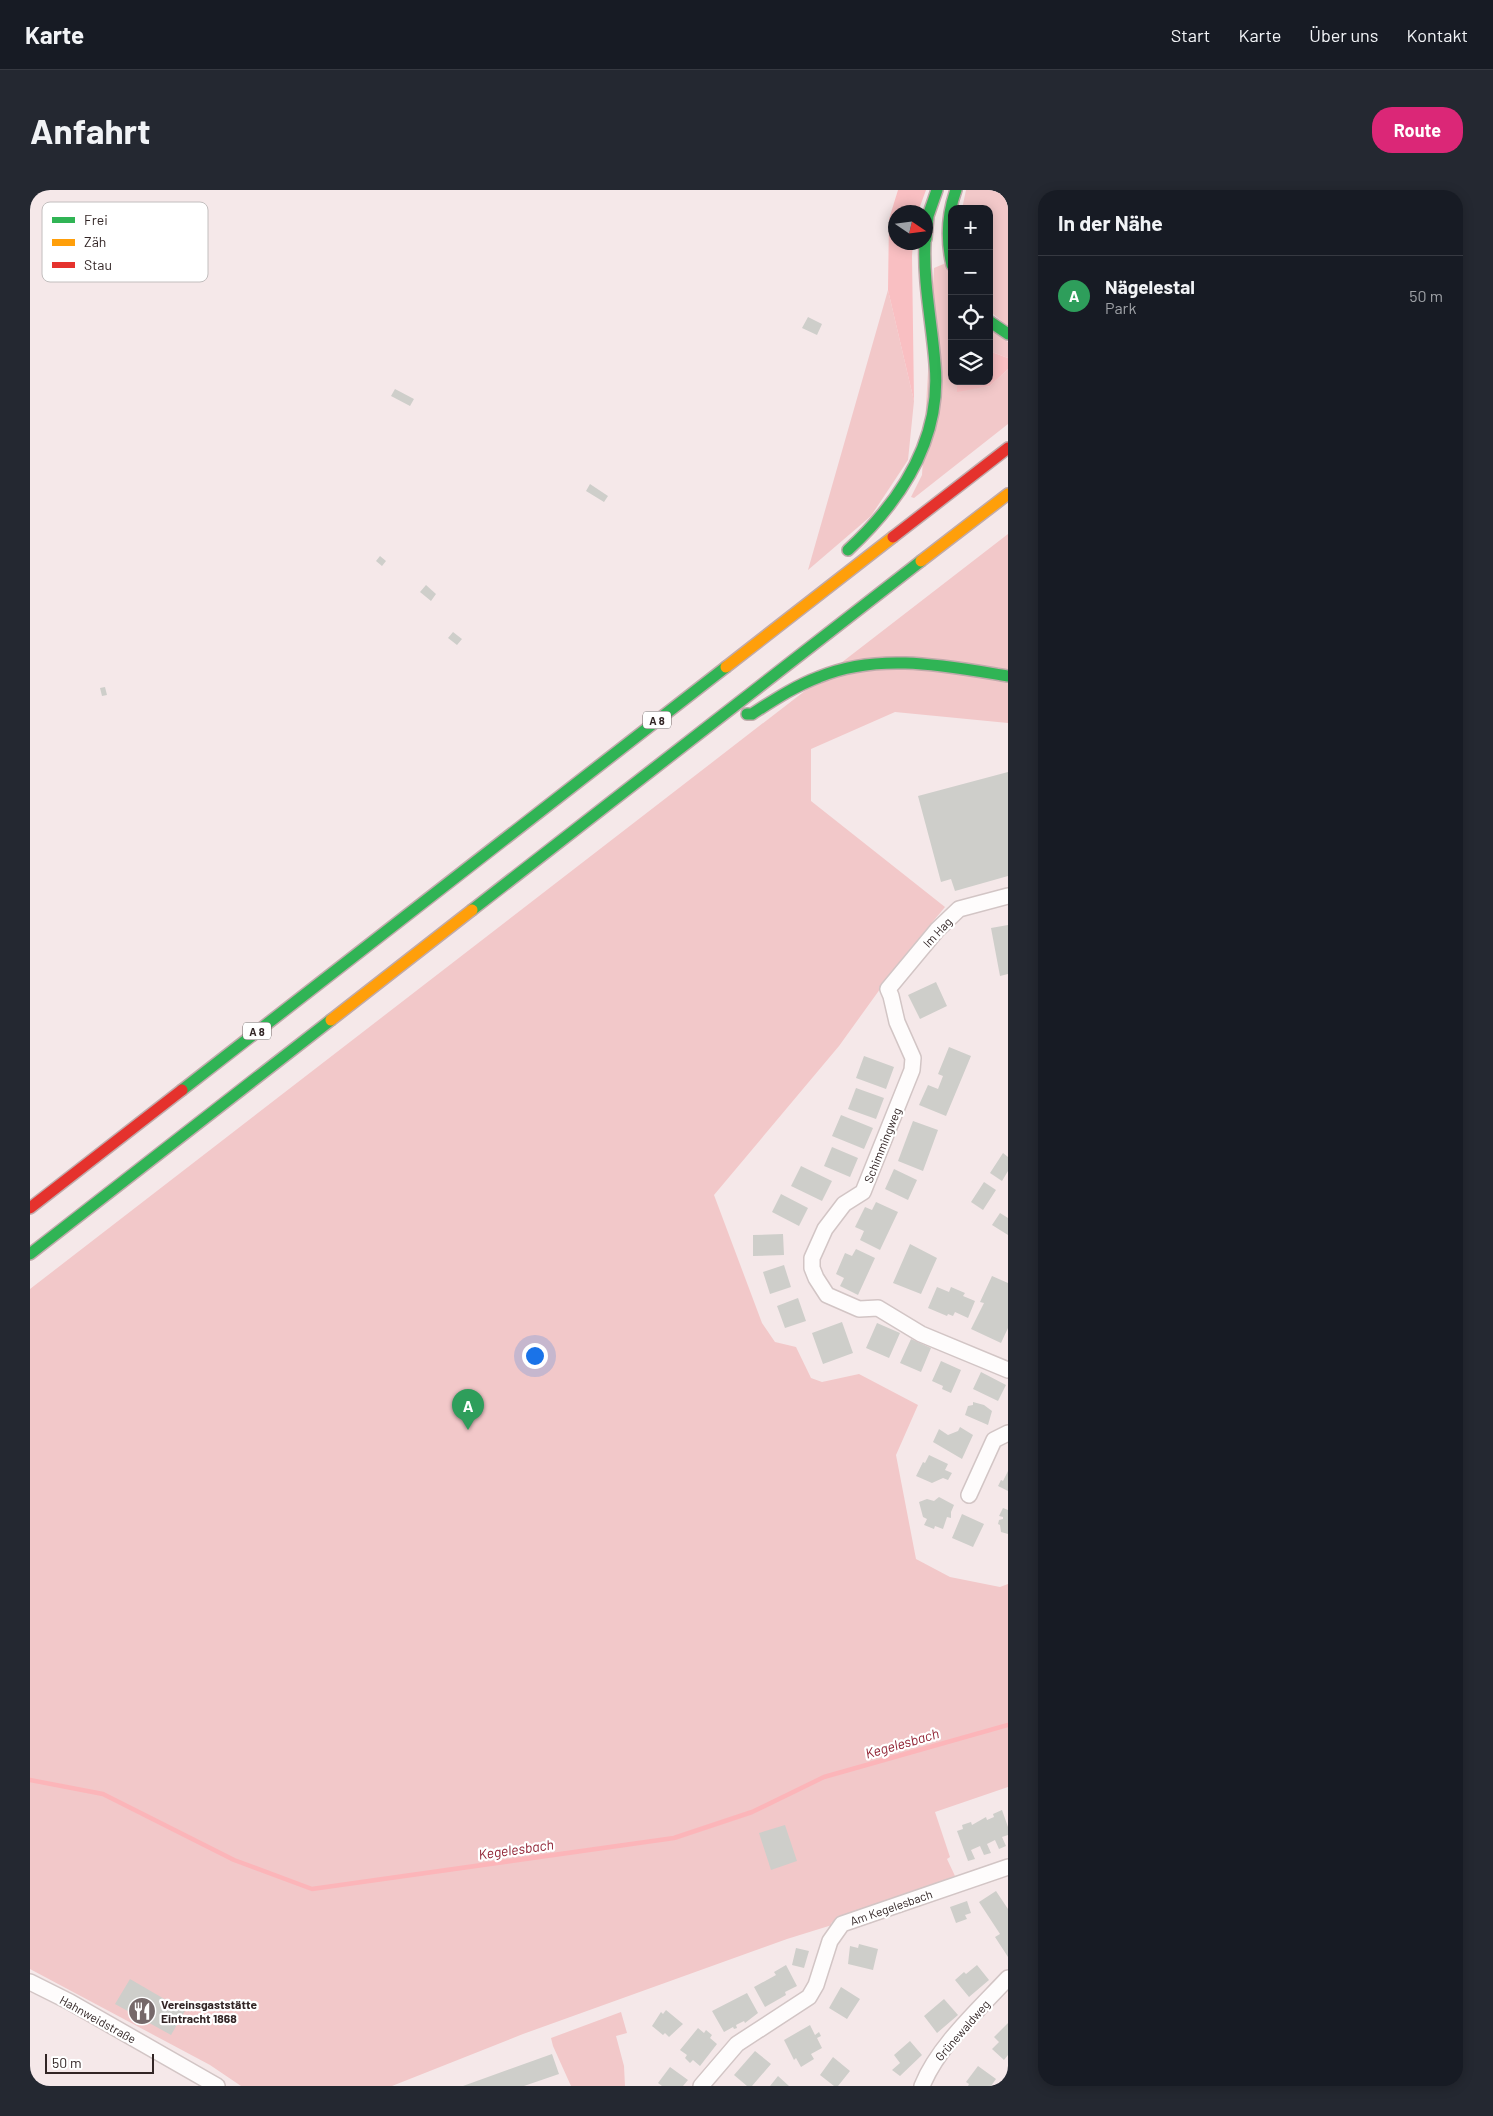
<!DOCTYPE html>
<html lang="de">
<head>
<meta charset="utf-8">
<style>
  body { margin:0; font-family:Barlow,sans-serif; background:#242831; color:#f1f3f6 }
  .controls { position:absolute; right:15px; top:15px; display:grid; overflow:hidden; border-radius:10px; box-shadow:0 2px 12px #0003 }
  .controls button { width:45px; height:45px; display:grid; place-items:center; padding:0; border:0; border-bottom:1px solid #363941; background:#171b24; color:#f1f3f6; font:25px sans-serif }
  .compass { position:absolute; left:858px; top:15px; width:45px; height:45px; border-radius:50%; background:#171b24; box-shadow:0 2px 12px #0003; rotate:103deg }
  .scale { position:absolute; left:15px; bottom:12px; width:109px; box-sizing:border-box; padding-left:5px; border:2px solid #322525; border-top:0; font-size:14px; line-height:18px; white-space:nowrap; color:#322525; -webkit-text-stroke:4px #fff; paint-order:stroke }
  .you { position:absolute; left:504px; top:1165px; width:18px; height:18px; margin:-12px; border:4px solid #fff; border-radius:50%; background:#1a73e8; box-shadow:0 0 0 8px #1a73e833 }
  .badge { display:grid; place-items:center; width:32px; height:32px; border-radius:50%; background:#db2777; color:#fff; font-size:16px; font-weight:700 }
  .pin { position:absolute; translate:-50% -41px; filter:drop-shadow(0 1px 2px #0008) }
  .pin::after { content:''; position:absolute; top:26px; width:18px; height:15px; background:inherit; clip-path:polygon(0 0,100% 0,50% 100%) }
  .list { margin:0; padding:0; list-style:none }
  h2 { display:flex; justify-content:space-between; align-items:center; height:65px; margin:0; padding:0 20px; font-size:21px }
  h2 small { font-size:16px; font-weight:400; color:#9ea1a6 }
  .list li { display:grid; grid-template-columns:32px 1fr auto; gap:15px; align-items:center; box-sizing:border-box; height:80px; padding:0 20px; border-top:1px solid #363941 }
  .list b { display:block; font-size:19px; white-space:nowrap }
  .list p { margin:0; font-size:16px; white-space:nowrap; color:#9ea1a6 }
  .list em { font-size:16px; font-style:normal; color:#9ea1a6 }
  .icon { flex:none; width:28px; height:28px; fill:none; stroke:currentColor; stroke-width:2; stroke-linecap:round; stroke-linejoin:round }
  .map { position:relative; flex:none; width:978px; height:1896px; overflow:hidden; border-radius:20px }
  header { display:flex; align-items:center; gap:30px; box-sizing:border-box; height:70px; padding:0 25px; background:#171b24; border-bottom:1px solid #363941 }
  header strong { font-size:24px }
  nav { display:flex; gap:28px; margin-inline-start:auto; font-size:18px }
  .intro { display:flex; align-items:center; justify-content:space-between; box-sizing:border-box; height:120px; padding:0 30px }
  h1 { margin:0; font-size:35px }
  .button { padding:12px 22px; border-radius:20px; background:#db2777; color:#fff; font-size:18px; font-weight:700 }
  main { display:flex; gap:30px; padding:0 30px }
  aside { flex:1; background:#171b24; border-radius:20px; box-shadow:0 2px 12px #0003 }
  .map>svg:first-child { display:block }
  .green { fill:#f2c8c9 }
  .forest { fill:#f9bfc2 }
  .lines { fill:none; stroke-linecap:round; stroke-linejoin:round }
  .stream { stroke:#fcb5b9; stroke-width:4.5 }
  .building { fill:#cececa }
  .street-casing { stroke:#d2c5c5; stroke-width:18 }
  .fast-casing { stroke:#c0aaab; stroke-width:14 }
  .slow-casing { stroke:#c0aaab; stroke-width:14 }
  .jam-casing { stroke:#c0aaab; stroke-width:14 }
  .street { stroke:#fefcfc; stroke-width:15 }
  .fast { stroke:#30b455; stroke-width:11 }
  .slow { stroke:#ff9f0a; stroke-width:11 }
  .jam { stroke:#e5322d; stroke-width:11 }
  .labels { text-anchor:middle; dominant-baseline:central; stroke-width:4.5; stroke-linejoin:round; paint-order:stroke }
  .shield { fill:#fff; stroke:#706666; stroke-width:1 }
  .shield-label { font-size:11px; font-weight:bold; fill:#322525 }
  .street-label { font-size:12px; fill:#322525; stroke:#fff }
  .poi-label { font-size:12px; font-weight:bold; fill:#322525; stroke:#fff; text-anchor:start }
  .water-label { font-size:14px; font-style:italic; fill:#912435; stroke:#fff }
  .key { fill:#fff; stroke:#c2bebe; stroke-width:1 }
  .key-label { font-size:14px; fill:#322525 }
</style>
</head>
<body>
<header>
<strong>Karte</strong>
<nav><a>Start</a><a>Karte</a><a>Über uns</a><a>Kontakt</a></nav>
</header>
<div class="intro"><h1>Anfahrt</h1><a class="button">Route</a></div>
<main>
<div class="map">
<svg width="978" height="1896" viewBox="0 0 978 1896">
  <rect width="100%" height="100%" fill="#f5e8e9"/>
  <path class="green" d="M936,0h42v136l-19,-15v-102h-27z
    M916,73l6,19v99h5v10l33,-5 18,-17v55l-94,74 -3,-1 11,-22 12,-207z
    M858,100l26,111 -6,59 -37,56 -63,54z
    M959,139l19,13v16l-19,-7z
    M978,344v189l-113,-11 -84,37v52l134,106 -44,53 -62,86 -125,149 48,128 13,19 21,5 15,31 11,4 37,-8 59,31 -22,50 20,104 34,18 50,10 8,-3v203l-73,25 15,45 -3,2 8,17 -124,47 1,2 -45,14 -264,95 -131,52h-151l-31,-21 -180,-96v-680z
    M591,1822l6,21 -11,3 8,30 1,20h-54l-18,-40 -2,-8z"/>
  <path class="forest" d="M868,0h28l-8,22h-22v30l17,1 -1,13 2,145 -26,-111 1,-71z
    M959,161l19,7v11l-18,17 -33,6v-11h32z"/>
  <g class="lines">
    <path class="stream" d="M0,1590l73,14 131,66 78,29 362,-51 78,-26 72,-35 184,-52"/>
  </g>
  <path class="building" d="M778,127l14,7 -5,11 -15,-7z
    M365,199l19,10 -4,7 -19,-10z
    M560,294l18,12 -4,6 -18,-11z
    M350,366l6,5 -4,5 -6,-5z
    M396,395l10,9 -5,7 -11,-9z
    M423,442l9,7 -5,6 -9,-7z
    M75,497l2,8 -5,1 -2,-8z
    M978,582v104l-53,15 -4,-12 -10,3 -23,-86z
    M978,735v49l-8,2 -9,-48z
    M906,792l11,24 -27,13 -12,-24z
    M919,857l22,9 -25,60 -27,-11 9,-20 10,4 5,-13 -5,-2z
    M834,866l30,11 -8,22 -30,-11z
    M826,898l28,10 -8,21 -28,-10z
    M811,925l32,13 -9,21 -32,-13z
    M883,931l25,9 -15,41 -25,-10z
    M802,957l26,11 -8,19 -26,-11z
    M973,963l5,4v14l-6,10 -12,-8z
    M771,976l31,15 -10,20 -31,-15z
    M864,979l23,11 -9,20 -23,-11z
    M954,992l12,8 -13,20 -12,-8z
    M751,1004l27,14 -9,18 -27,-14z
    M846,1012l22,10 -18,38 -20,-10 4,-9 -9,-4 10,-20 7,3z
    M970,1023l8,5v17l-16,-10z
    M753,1044l1,21 -31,1v-21z
    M880,1054l27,14 -16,36 -28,-11z
    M826,1059l19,9 -17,37 -18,-9 4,-8 -8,-4 9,-21 7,3z
    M754,1075l7,22 -21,7 -7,-22z
    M962,1086l16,7v45l-7,15 -30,-14 13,-26 -4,-1z
    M907,1097l12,5 2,-5 14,6 -2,3 12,5 -7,17 -13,-6 -2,4 -5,-2 -1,2 -19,-8z
    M768,1108l8,23 -21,7 -8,-22z
    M812,1132l11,31 -30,11 -11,-31z
    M847,1133l23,10 -11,25 -23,-10z
    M881,1149l20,9 -10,24 -21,-9z
    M911,1171l20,9 -10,23 -9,-4 1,-3 -11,-5z
    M951,1182l25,13 -8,16 -25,-12z
    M943,1212l11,3 8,6 -4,14 -23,-10 3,-9 5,-1z
    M930,1237l13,8 -11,24 -29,-17 6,-13 9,6 10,-4z
    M899,1265l19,9 -3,6 7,3 -4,7 -5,-2 -11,5 -16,-7 7,-14 2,1z
    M978,1281v20l-10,-5 3,-6 2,1z
    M909,1307l15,8 -3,7v6l-4,-1 -4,12 -8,-3 -1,3 -10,-4 3,-6 -4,-2 -4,-15 8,-3 7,2z
    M973,1318l5,2v24l-7,-2 -1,-7 -2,-1 1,-4 4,-1v-2l-4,-1z
    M932,1324l22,10 -11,23 -21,-9z
    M972,1620l6,17v8l-6,2 4,9 -7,3 -4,-9 -8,4 4,9 -7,2 -4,-9 -9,4 4,9 -7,2 -11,-30 6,-2 -1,-4 9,-3 1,3 14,-8 1,3 7,-3 -1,-3z
    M755,1635l12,36 -26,9 -12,-37z
    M966,1701l12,18v48l-13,-20 5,-3 -21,-32z
    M937,1711l4,12 -6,2 2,4 -11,4 -6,-16z
    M829,1754l19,5 -5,21 -25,-6 2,-18 8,2z
    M766,1758l13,3 -5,17 -12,-3z
    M756,1775l11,21 -12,6 1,3 -21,12 -11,-20 22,-12 -2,-3z
    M947,1775l12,15 -20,17 -14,-17 9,-8 2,2z
    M100,1789l55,32 -14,24 -56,-31z
    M811,1797l19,12 -13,20 -18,-11z
    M717,1803l11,20 -13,10 -1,-2 -8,4 1,3 -3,1 -1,-2 -9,5 -12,-21z
    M914,1809l14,16 -21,18 -13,-17z
    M636,1820l17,14 -14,13 -4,-4 -2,2 -11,-9 9,-14 2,2z
    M978,1833v32l-4,5 -12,-11 7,-7 -5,-5z
    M780,1835l5,10 4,-3 2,4 -4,2 5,10 -11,6 3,5 -13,8 -5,-9 -2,2 -10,-20z
    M668,1838l6,5 2,-3 6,5 -2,3 7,6 -17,22 -7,-6 -3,3 -5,-5 2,-3 -7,-5z
    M880,1851l12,14 -22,21 -8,-6 8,-7 -6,-8z
    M725,1861l16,13 -19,22h-5l-13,-11z
    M522,1864l7,20 -35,12h-61z
    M803,1867l17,14 -12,15h-4l-14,-11z
    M948,1876l18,13 -5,7h-23l1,-2 -3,-2z
    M640,1877l18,13 -5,6h-21l-4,-3z
    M748,1886l11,10h-19z"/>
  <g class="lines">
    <g class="street-casing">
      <path id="street" d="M978,706l-49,13 -22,21 -49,59 3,7 6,26 16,36 -1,12 -49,122 -19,12 -19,25 -13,29v10l4,10 11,17 32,14 19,-1 43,26 87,36
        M939,1305l25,-55 14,-7
        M0,1792l40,20 147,84
        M671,1896l36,-42 72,-47 7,-12 14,-44 12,-17 166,-57
        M892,1896c16,-40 57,-77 86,-108"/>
    </g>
    <g class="fast-casing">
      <path id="fast" d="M896,49l2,-23 9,-26
        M922,75c-6,-26 -5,-50 4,-75
        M959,131l19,13
        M818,360c53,-49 94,-111 87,-186 -3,-41 -12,-81 -10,-122
        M717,524h5c22,-14 43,-28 67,-37 60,-25 127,-11 189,-1
        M442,720l449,-349
        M152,900l544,-423
        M0,1064l301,-234"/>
    </g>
    <g class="slow-casing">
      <path id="slow" d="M891,371l87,-67
        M696,477l167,-130
        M301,830l141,-110"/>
    </g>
    <g class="jam-casing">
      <path id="jam" d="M863,347l115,-89
        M0,1018l152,-118"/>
    </g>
    <use href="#street" class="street"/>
    <use href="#fast" class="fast"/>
    <use href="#slow" class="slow"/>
    <use href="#jam" class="jam"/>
  </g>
  <defs>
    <g id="restaurant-disc" transform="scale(1.4375)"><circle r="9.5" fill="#76696a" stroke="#fff"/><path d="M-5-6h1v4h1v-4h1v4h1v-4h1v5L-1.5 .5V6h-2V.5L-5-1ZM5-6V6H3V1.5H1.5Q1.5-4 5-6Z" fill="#fff"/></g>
  </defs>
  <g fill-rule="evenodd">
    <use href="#restaurant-disc" x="112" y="1821"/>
  </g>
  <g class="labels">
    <g class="shield">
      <rect x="613" y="521.5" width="28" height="17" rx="4"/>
      <rect x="213" y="832.5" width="28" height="17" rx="4"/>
    </g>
    <g class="shield-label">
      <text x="627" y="530">A 8</text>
      <text x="227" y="841">A 8</text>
    </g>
    <g class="street-label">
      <text transform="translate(907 742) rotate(-47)">Im Hag</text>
      <text transform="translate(852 955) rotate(-68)">Schimmingweg</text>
      <text transform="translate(861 1717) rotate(-19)">Am Kegelesbach</text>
      <text transform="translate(68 1829) rotate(29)">Hahnweidstraße</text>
      <text transform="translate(932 1840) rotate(-49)">Grünewaldweg</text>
    </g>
    <g class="poi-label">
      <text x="131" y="1814">Vereinsgaststätte<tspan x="131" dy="14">Eintracht 1868</tspan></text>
    </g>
    <g class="water-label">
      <text transform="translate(872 1553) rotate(-16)">Kegelesbach</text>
      <text transform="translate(486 1659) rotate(-8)">Kegelesbach</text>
    </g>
  </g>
  <rect x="12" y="12" width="166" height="80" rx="8" class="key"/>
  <rect x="22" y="27" width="23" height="6" fill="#30b455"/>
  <rect x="22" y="49" width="23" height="7" fill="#ff9f0a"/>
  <rect x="22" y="72" width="23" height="6" fill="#e5322d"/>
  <g class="key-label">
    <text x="54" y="35">Frei</text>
    <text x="54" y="57">Zäh</text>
    <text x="54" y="80">Stau</text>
  </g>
</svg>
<div class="controls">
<button>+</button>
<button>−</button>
<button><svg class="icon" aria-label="locate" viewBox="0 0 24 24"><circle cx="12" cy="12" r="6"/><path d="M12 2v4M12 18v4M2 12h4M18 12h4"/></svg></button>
<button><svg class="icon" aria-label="layers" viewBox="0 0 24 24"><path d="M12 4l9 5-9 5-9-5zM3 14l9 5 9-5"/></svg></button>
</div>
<svg class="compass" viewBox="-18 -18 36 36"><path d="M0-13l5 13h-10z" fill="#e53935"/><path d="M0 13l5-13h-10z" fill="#9ea1a6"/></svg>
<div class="scale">50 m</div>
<div class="you"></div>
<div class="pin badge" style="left:438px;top:1240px;background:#2e9e5b">A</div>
</div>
<aside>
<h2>In der Nähe<small></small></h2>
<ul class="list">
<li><span class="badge" style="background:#2e9e5b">A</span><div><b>Nägelestal</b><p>Park</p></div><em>50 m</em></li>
</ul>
</aside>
</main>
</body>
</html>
